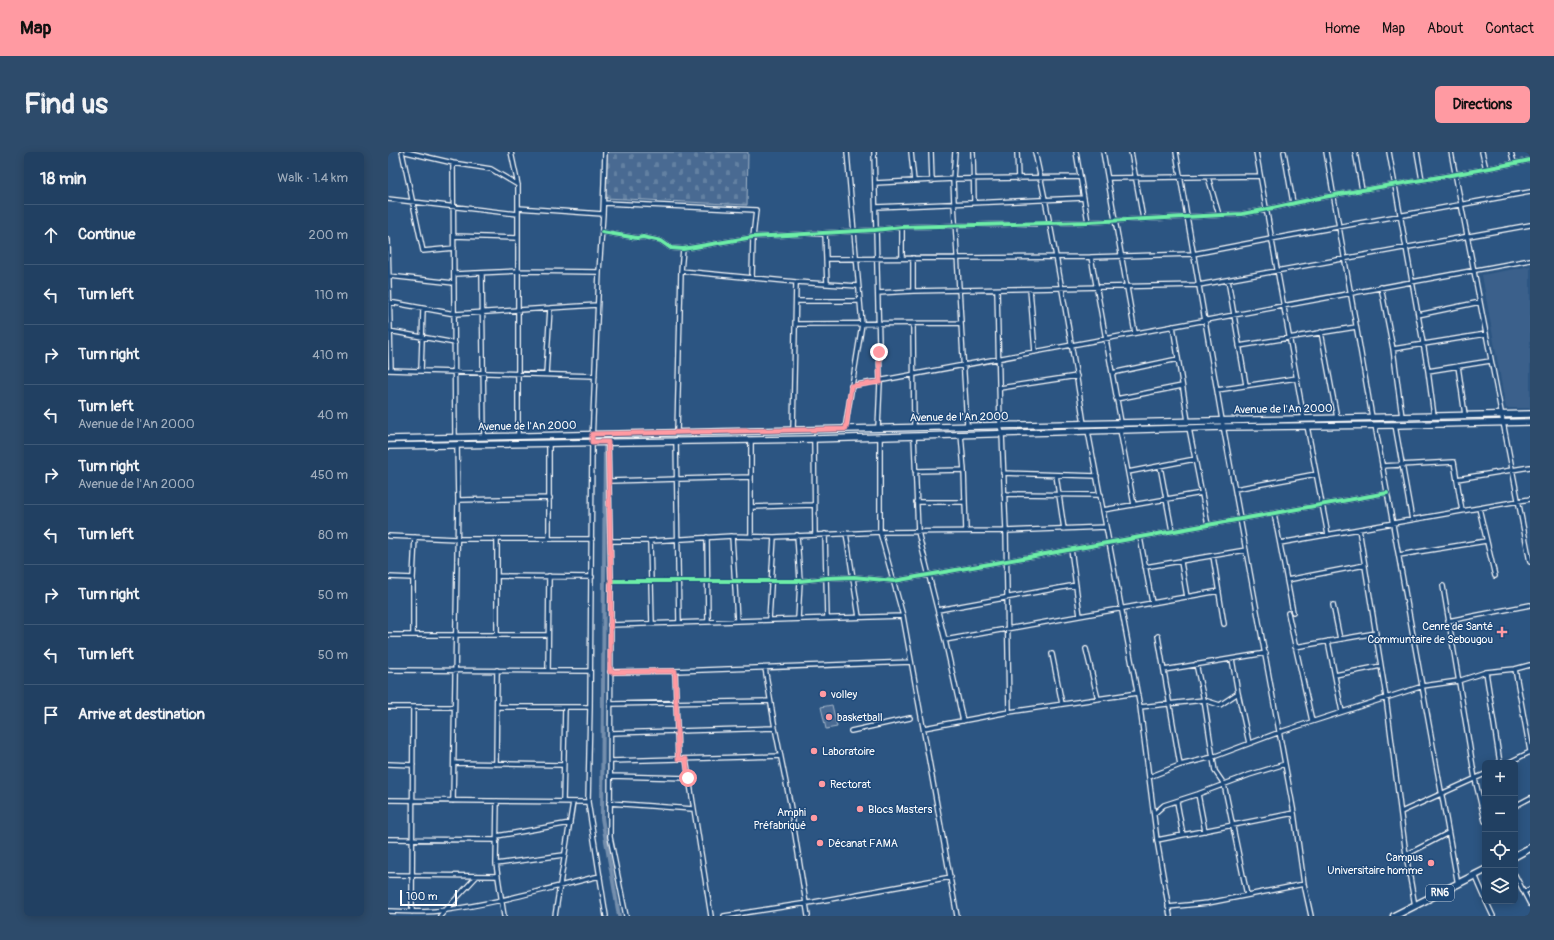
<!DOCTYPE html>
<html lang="en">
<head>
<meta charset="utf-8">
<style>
  body { margin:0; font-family:Pangolin,sans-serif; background:#2d4b6b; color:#f1f3f6 }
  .controls { position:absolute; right:12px; bottom:12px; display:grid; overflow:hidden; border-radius:6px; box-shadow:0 2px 10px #0003 }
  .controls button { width:36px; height:36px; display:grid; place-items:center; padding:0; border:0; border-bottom:1px solid #3e5977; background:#214062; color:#f1f3f6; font:20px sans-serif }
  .scale { position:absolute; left:12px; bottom:10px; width:57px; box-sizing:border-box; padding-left:4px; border:2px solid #fff; border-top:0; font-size:11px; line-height:14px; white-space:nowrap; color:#fff; -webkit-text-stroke:3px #1f4a7a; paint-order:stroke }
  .stop { position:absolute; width:12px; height:12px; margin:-9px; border:3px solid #ff9aa2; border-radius:50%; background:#fff }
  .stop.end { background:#ff9aa2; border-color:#fff; box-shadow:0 1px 4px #0008 }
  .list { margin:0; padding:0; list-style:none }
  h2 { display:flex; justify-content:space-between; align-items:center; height:52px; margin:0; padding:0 16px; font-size:17px }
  h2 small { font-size:13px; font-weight:400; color:#a2afbe }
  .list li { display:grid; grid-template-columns:26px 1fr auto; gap:12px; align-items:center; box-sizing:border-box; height:60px; padding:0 16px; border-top:1px solid #3e5977 }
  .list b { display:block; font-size:15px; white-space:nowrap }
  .list p { margin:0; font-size:13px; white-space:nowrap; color:#a2afbe }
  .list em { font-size:13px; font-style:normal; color:#a2afbe }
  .icon { flex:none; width:22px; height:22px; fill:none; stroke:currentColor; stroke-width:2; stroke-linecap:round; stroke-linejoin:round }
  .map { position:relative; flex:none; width:1142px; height:764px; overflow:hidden; border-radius:6px }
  header { display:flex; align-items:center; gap:24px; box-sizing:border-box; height:56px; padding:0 20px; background:#ff9aa2; color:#111 }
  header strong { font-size:19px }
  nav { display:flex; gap:22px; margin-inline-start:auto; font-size:14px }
  .intro { display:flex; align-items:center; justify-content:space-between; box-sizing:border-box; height:96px; padding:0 24px }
  h1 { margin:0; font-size:28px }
  .button { padding:10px 18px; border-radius:6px; background:#ff9aa2; color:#111; font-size:14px; font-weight:700 }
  main { display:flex; gap:24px; padding:0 24px }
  aside { flex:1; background:#214062; border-radius:6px; box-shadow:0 2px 10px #0003 }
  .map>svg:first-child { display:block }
  .built { fill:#3b618b }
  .cemetery { fill:url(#cemetery-stones); stroke:#a4b5c8 }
  .green { fill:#486b92; stroke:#a4b5c8 }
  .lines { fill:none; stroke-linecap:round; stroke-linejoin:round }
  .stream { stroke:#acbcce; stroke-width:1 }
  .canal { stroke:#748fad; stroke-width:4 }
  .street-casing { stroke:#fff; stroke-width:6 }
  .primary-casing { stroke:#fff; stroke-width:8 }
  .highway-casing { stroke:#fff; stroke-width:9 }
  .street { stroke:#1f4a7a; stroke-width:3.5 }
  .primary { stroke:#1f4a7a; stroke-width:5.5 }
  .highway { stroke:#1f4a7a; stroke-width:6 }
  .cycleway-casing { stroke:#1f4a7a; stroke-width:6 }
  .cycleway { stroke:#6deda7; stroke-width:4 }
  .route { stroke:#ff9aa2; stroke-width:5 }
  .poi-dot { fill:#ff9aa2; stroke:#1f4a7a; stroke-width:1.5 }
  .labels { text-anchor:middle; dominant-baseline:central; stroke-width:3; stroke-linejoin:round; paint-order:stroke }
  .shield { fill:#1f4a7a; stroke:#bcc9d7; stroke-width:1 }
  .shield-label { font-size:10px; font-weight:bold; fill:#fff }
  .street-label { font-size:11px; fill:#fff; stroke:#1f4a7a }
  .poi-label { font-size:11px; fill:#fff; stroke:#1f4a7a; text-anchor:start }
</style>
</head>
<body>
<header>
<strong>Map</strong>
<nav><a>Home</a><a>Map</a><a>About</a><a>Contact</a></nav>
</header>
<div class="intro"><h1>Find us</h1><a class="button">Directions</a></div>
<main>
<aside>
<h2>18 min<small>Walk · 1.4 km</small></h2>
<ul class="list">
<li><svg class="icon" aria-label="ahead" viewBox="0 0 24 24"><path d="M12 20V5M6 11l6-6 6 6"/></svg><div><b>Continue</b></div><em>200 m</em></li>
<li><svg class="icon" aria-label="left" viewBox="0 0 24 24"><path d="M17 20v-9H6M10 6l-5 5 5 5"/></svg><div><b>Turn left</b></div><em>110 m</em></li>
<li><svg class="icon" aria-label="right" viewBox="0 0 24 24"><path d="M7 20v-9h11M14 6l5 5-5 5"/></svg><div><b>Turn right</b></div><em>410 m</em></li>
<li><svg class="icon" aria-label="left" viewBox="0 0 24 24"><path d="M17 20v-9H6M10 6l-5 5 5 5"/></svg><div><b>Turn left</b><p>Avenue de l'An 2000</p></div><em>40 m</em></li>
<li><svg class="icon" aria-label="right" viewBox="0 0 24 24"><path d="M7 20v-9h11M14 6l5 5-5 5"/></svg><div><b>Turn right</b><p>Avenue de l'An 2000</p></div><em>450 m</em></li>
<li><svg class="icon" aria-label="left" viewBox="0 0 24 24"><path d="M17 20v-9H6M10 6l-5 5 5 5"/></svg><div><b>Turn left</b></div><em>80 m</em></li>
<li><svg class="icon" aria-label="right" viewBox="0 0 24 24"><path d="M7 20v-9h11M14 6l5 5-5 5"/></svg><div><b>Turn right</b></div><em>50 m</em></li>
<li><svg class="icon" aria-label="left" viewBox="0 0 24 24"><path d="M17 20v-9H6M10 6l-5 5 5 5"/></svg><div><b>Turn left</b></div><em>50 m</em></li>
<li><svg class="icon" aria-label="arrive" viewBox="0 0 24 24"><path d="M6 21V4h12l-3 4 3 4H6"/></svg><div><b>Arrive at destination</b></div></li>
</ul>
</aside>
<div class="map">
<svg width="1142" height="764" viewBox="0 0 1142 764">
  <defs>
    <pattern id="cemetery-stones" width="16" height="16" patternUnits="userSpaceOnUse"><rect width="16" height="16" fill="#486b92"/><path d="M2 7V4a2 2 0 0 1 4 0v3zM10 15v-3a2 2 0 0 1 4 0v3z" fill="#6381a2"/></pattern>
  </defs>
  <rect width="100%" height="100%" fill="#2c5582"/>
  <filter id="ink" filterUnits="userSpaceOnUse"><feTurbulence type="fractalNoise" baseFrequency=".025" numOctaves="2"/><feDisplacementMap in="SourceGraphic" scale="8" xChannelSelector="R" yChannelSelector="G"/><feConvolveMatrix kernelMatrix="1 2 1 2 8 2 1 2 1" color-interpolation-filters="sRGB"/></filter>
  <g filter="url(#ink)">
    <path class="built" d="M1142,114v142h-24l-24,-133z"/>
    <path class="cemetery" d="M219,0h141l-1,53 -142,-7z"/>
    <path class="green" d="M444,553l5,22 -11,2 -5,-22z"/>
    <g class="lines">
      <path class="stream" d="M71,296l82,-2
        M0,297l67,-1"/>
      <path class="canal" d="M217,293l-3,373 17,98"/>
      <g class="street-casing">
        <path id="street" d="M14,0l21,99 31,-3
          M18,0l47,11 38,6 27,16
          M123,0l7,33v251
          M217,0l-2,62 -4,58 -7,170 -2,265 -2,95 18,114
          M486,0l6,230 -2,46
          M523,0l3,29
          M543,0l1,29
          M567,0l-2,27 1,24 13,222
          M585,0l1,50
          M629,0l1,27
          M647,0c20,90 35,181 49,272
          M688,0l12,70
          M715,0l32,181
          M743,0l12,67
          M788,0l46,268 72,393 10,71 7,32
          M868,0l48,267
          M896,0l9,51
          M938,0l46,265
          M967,0l7,38
          M1001,0l39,219 6,45
          M1029,0l5,28
          M1063,0l79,410
          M1094,0l4,17
          M1123,0l3,11
          M65,11l2,274
          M820,25l11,38
          M720,26l152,-2
          M487,31l78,-4 127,-2
          M0,47l130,15
          M216,51l152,7 -3,27 -1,41
          M488,55l208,-9
          M130,56l85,6
          M514,75v31
          M214,80l35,6 6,-1 18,4 10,7 12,1 70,-12 122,-7 27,-3 186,-5 154,-8c31,-5 62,-14 93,-19 65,-12 130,-21 195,-35
          M437,81l2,51
          M66,84l64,2
          M0,88l3,130
          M703,105l30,165
          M525,106v33
          M438,107l265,-2 102,-3 78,-15 259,-47
          M293,119l115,11 62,4
          M94,121l2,164
          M66,122l64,-3 81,1
          M1,124l65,7
          M840,128l18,105
          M993,135l12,62 9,68
          M642,137l5,63
          M490,141l35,-2 286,-6 331,-60
          M408,149h64
          M1,150l66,12 142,-9
          M1030,163l62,-13
          M408,172l165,-1
          M525,172l1,103
          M785,174l15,95
          M1,179l66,12
          M933,180l16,86
          M851,194l117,-19
          M1005,197l93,-15
          M1070,214l7,49
          M0,218l207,6
          M33,219l2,-62
          M1040,219l62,-10
          M724,221l66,-14
          M158,222l4,-66
          M463,234l679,-126
          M612,236l77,-12
          M829,238l80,-12
          M728,247l66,-13
          M987,273l83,460
          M1007,273l17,95
          M919,274l21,109
          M801,276l19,97
          M457,277l17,-105 -15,-172
          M405,278l3,-148
          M732,278l14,75
          M700,279l52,276 17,133 13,76
          M289,280l4,-161 2,-22
          M573,282l3,36 2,61
          M492,284v96l23,84 54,300
          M526,284l4,96 27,108 18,81
          M426,287l1,96
          M288,288l3,183
          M363,288v96
          M220,290l3,139 -1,256 16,79
          M161,291v96
          M772,314l12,65
          M994,314l72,-4 8,49
          M527,319l49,-1
          M740,320l67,-13
          M615,321l94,3
          M668,323l8,54
          M1069,327l73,-12
          M221,329l142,-4
          M847,337l81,-15
          M616,342l97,1
          M70,348l92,-2
          M528,350h49
          M363,355l63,-2
          M1091,356l16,68
          M715,358l99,-17
          M886,361l19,99
          M971,377l27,168 20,158 9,51
          M458,381l13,84
          M437,382l2,84
          M409,383l3,46 -2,38
          M0,384l69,3h135
          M344,384l5,85
          M319,385l1,85
          M752,385l12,66
          M109,387v96
          M222,389h40l82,-5 42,1 106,-5 126,-1 100,-4
          M262,389l2,83
          M892,391l250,-44
          M683,397l9,67
          M1011,403l87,-14
          M825,404l11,68
          M793,410l6,35
          M757,415l101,-17
          M110,424l94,1
          M0,425l25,1
          M899,428l78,-15
          M223,429h189l27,-3 27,-1 40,4 493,-88
          M1055,434l32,193 10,42
          M945,453l7,34
          M550,458l138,-25
          M900,461l24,108
          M381,468l5,-83
          M1060,469l82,-16
          M222,473l293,-9
          M0,483h160
          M25,483v-57l2,-41
          M770,484l22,129
          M557,488l274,-49
          M940,489l14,71
          M907,495l81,-14
          M698,497l12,50
          M664,502l10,50
          M844,507l6,34 11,50
          M808,512l8,36 11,71 9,13 23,111
          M377,516l10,60 15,75 18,113
          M1127,517l15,82
          M0,518l202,1
          M776,518l102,-17
          M160,519l1,-95
          M287,519l3,88
          M222,520l65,-1 236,-9
          M1098,520l14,91
          M947,523l46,-9
          M222,552l160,-3
          M0,555h66
          M109,555h93
          M752,555l64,-7 16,5 18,-12
          M621,560l128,-19
          M536,576l85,-16 -3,-181 -4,-98 -2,-7 -3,-136
          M463,579l59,-13
          M223,581l164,-5
          M298,607l25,157
          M223,609l169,-5
          M67,611l108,2
          M1120,611l22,-11
          M0,612l25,1
          M108,612l1,-94
          M222,624l78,2
          M761,625l31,-12 33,-8 67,-25 143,-46 35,-5 28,-9 29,-3 15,-4
          M810,642l7,37
          M0,648l200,2
          M65,649l5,-301 -1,-55
          M109,649l-1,63 8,52
          M175,650l2,-95
          M789,650l6,33
          M221,651l84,6
          M1127,654l15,-8
          M1013,660l84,-38
          M767,661l9,-8 34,-11 51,-19 36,-11
          M109,684l73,-13
          M0,687l109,1
          M769,688l137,-27
          M1018,703l42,-22
          M108,712l68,-9
          M0,723l109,1
          M1087,723l10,23
          M1127,723l15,29
          M1136,740l6,-3
          M1098,749l7,15
          M780,755l40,-4 96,-19
          M0,759c19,1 39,2 58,-1 53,-7 103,-22 154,-34
          M24,760l1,-205
          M52,764l37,-40
          M167,764l18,-114
          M336,764l90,-14 137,-25"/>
      </g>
      <g class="primary-casing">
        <path id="primary" d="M0,287l1142,-25
          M0,294l426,-7 410,-12 171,-2 135,-3"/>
      </g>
      <g class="highway-casing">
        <path id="highway" d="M1127,704l15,-8
          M1006,764l91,-46"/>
      </g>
      <use href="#street" class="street"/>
      <use href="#primary" class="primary"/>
      <use href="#highway" class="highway"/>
      <g class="cycleway-casing">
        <path id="cycleway" d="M214,80l35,6 6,-1 18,4 10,7 12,1 70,-12 122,-7 27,-3 186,-5 154,-8c31,-5 62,-14 93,-19 65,-12 130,-21 195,-35
          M223,429h189l27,-3 27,-1 40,4 493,-88"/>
      </g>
      <use href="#cycleway" class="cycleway"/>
    </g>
  </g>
  <g class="lines" filter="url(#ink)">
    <path class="route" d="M300,626l-2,-19h-8l-3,-88 -65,1 1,-91 -3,-139h-16v-8l254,-5 5,-43 29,-4 -1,-30"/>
  </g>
  <g class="poi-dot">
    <path d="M1112 474h4v4h4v4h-4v4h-4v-4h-4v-4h4z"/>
    <circle cx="435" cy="542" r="4"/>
    <circle cx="441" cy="565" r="4"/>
    <circle cx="426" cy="599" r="4"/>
    <circle cx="434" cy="632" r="4"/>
    <circle cx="472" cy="657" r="4"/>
    <circle cx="426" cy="666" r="4"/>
    <circle cx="432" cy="691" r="4"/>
    <circle cx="1043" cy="711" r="4"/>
  </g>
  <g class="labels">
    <rect class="shield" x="1038" y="733" width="28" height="16" rx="3"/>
    <g class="shield-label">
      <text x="1052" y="741">RN6</text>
    </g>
    <g class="street-label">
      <text transform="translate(895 257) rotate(-1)">Avenue de l'An 2000</text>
      <text transform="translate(571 265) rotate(-1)">Avenue de l'An 2000</text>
      <text transform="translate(139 274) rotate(-1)">Avenue de l'An 2000</text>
    </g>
    <g class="poi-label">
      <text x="1105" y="474" text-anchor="end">Cenre de Santé<tspan x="1105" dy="13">Communtaire de Sebougou</tspan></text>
      <text x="443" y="542">volley</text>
      <text x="449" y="565">basketball</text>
      <text x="434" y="599">Laboratoire</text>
      <text x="442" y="632">Rectorat</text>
      <text x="480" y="657">Blocs Masters</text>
      <text x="418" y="660" text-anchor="end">Amphi<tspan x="418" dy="13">Préfabriqué</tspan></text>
      <text x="440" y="691">Décanat FAMA</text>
      <text x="1035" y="705" text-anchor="end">Campus<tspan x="1035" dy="13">Universitaire homme</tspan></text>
    </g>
  </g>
</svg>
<div class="controls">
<button>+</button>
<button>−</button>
<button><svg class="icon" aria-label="locate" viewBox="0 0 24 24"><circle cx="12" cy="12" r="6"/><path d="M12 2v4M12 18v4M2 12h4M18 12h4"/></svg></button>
<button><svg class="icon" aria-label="layers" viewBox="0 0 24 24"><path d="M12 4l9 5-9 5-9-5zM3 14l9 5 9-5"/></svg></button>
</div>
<div class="scale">100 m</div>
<div class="stop" style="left:300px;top:626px"></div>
<div class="stop end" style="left:491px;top:200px"></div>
</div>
</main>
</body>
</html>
